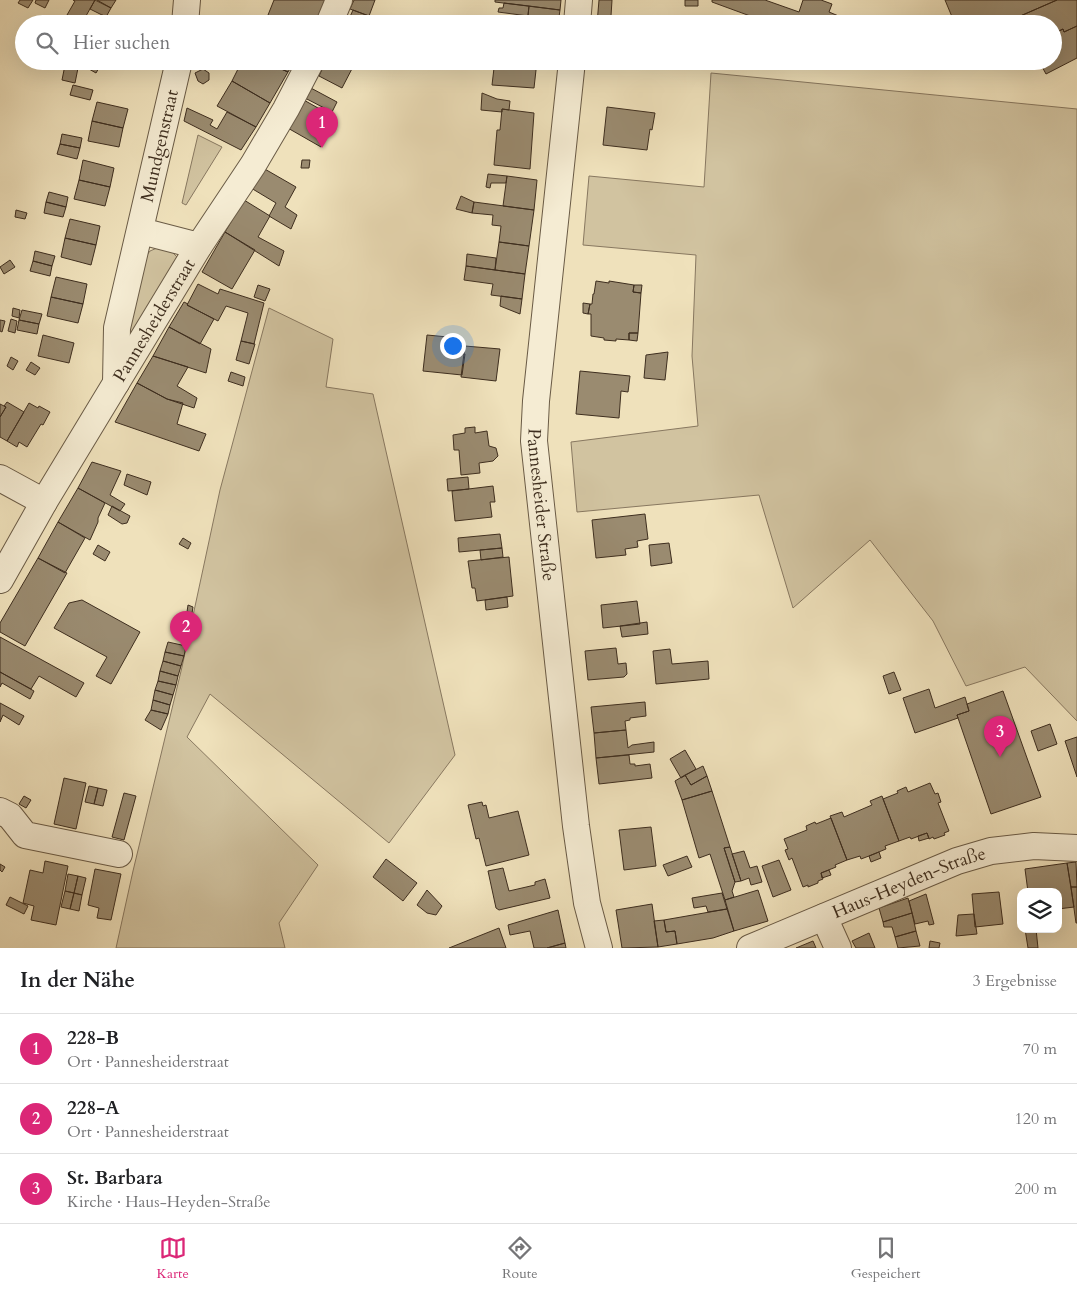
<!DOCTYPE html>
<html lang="de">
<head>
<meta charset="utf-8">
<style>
  body { margin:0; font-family:Cardo,serif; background:#f6f6f6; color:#202124 }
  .controls { position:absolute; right:15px; bottom:15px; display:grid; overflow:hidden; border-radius:10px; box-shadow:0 5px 20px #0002 }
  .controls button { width:45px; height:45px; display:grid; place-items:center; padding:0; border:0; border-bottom:1px solid #e0e0e0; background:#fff; color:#202124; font:25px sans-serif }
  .you { position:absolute; left:452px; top:345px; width:18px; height:18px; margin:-12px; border:4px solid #fff; border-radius:50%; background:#1a73e8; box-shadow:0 0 0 8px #1a73e833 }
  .badge { display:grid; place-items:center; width:32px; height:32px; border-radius:50%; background:#db2777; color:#fff; font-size:16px; font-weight:700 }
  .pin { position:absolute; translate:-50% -41px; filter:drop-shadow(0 1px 2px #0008) }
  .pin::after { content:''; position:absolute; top:26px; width:18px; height:15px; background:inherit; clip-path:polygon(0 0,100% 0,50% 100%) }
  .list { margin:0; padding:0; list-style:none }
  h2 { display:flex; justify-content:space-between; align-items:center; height:65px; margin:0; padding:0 20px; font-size:21px }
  h2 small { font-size:16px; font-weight:400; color:#757577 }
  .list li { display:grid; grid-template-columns:32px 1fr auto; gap:15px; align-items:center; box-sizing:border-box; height:70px; padding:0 20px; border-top:1px solid #e0e0e0 }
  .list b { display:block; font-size:19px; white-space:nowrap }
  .list p { margin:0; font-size:16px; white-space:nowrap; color:#757577 }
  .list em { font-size:16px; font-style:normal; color:#757577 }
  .icon { flex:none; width:28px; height:28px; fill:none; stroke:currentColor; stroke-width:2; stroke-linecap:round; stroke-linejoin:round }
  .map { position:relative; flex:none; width:1077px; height:948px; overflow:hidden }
  .search { position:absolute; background:#fff; box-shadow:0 5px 20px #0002; left:15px; right:15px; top:15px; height:55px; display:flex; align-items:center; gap:12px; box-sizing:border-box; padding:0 18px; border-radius:28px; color:#757577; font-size:19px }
  .sheet { height:275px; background:#fff }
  nav { display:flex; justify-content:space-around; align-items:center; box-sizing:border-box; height:70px; border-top:1px solid #e0e0e0; background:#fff; font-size:14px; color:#757577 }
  nav a { display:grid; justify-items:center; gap:2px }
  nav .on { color:#db2777 }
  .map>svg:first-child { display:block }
  .green { fill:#d1c3a0; stroke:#887860 }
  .building { fill:#9a8b70; stroke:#3e2e1f }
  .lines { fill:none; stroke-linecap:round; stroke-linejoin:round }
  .minor-casing { stroke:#6a5b46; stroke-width:28 }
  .minor { stroke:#f5ecd3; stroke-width:26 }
  .labels { text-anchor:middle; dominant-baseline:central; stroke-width:4; stroke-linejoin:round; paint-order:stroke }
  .street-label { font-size:18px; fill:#3e2e1f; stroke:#f5ecd3 }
</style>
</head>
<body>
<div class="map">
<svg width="1077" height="948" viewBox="0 0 1077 948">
  <rect width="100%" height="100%" fill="#efe1bb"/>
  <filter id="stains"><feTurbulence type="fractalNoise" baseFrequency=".004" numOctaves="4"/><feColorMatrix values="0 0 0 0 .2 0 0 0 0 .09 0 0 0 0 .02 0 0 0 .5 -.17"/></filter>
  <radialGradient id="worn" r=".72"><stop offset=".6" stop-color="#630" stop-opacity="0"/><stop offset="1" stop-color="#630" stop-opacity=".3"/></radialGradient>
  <path class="green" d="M711,73l366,36v612l-52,-54 -59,19 -33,-65 -63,-81 -77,68 -34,-113 -182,17 -6,-70 127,-16 -6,-70 4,-101 -113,-10 6,-69 115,11z
    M198,135l24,12 -36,58 -4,-2z
    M157,248l14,3 7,7 -51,84 17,-83 6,-8z
    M269,308l64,31 -7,48 47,7 82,361 -66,88 -179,-149 -23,43 131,128 -39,58 6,25h-169l17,-77 49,-204 38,-177z"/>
  <path class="building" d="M20,0h13l-5,8 -10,-5z
    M36,0h13l-4,8 -10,-5z
    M73,0h22l-13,23 -15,-8 8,-14z
    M95,0l16,8 -5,9 -16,-8z
    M97,0h19l-5,8z
    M274,0h53l-12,24h-29l-18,-9z
    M354,0h21l-6,16 -19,-7z
    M495,0h66l-1,10 -65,-8z
    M599,0h13l-1,16 3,1 -1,7h-16z
    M685,0h13v6h-13z
    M712,0h53l34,12 4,-12h18l11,4 -3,8 12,5 -3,7h-66l-60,-22z
    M945,0h112l-55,24h-47z
    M1057,0h20v26l-13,6 -1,-3 -10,5v-10h-51z
    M504,3l25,3 -1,10 -30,-4 1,-4h4z
    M529,6l31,4 -2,14h-31z
    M353,10l16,6 -4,8h-7l-9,-5z
    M102,15l12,6 -1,3h-10l-4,-2z
    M349,19l9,5h-12z
    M1077,26v32l-31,16 -7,-13h14v-27l10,-5 1,3z
    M75,61h17l8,5 -4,7z
    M226,61h37l25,11 -18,31 -38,-22 7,-14z
    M263,61h32l-7,11z
    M326,61h30l-14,27 -23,-12z
    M470,61h18l-1,6 -18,-3z
    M488,61h49l-3,27 -42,-3 2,-17 -7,-1z
    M620,61h20l-1,6 -19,-2z
    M65,65l13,3 -3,15 -13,-3z
    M203,69l6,4v7l-6,4 -5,-3 -3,-8z
    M232,81l38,22 -14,24 -39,-21z
    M73,85l20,5 -3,10 -20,-5z
    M309,87l28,15 -5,10 -29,-15z
    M482,93l15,6 13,2 -1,9 -7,-1v3l-21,-2z
    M302,99l32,18 -13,30 -35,-20z
    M97,102l31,7 -5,19 -31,-7z
    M607,107l48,6 -3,17 -2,-1 -3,21 -44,-5z
    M187,108l26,12 -3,5 7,4 10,-17 29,15 -15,23 -57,-29z
    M502,109l32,4 -4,56 -36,-4 3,-35h3z
    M92,121l31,7 -4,19 -31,-6z
    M62,134l20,4 -2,10 -20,-4z
    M60,144l20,4 -3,11 -20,-5z
    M83,160l31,8 -4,19 -31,-7z
    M302,160h8l-1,8h-8z
    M263,168l33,19 -11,20 12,8 -6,14 -22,-13 7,-13 -25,-15z
    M488,174l19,2 -1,7h-15l-1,5 -4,-1z
    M507,176l30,4 -3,30 -31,-4z
    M79,180l31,7 -5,19 -31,-7z
    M49,192l19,5 -2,10 -20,-5z
    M461,196l13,6 -2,11 -16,-4z
    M244,200l26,16 -12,21 26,14 -5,15 -54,-34z
    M46,202l20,5 -3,10 -19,-4z
    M474,202l60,8 -5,36 -30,-4 2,-16 -9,-1 1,-10 -21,-2z
    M16,210l11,3 -2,6 -10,-2z
    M70,219l30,7 -4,19 -31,-7z
    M225,232l30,18 -23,39 -30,-17z
    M65,238l31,7 -5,20 -30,-8z
    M499,242l30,4 -4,28 -30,-4z
    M35,251l20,5 -3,10 -19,-5z
    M467,254l29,4 -1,12 -29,-4z
    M10,260l5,7 -11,7 -4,-7z
    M33,261l19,5 -2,10 -20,-5z
    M466,266l59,8 -3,25 -31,-4 2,-11 -29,-4z
    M56,277l31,7 -4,20 -32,-7z
    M596,281l13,2v-2l25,4 -1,7 8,1 -3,40h-9v7l-13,-1v2l-12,-1v-2l-13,-2v-22h-3l2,-10h2l1,-10h1z
    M198,284l20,10 2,-5 44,14 -10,41 -13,-3 7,-28 -22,-7 -8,15 -31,-16z
    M258,285l12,4 -5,12 -11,-4z
    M634,285h8l-1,8 -8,-1z
    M501,296l21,3 -2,15 -20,-8z
    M51,297l32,7 -5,19 -31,-7z
    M184,302l4,2 -1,1 27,14 -14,25 -31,-17z
    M583,303l7,1 -2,10 -5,-1z
    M13,308l7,2 -1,8 -7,-2z
    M22,310l20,4 -3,10 -20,-4z
    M11,319l6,2 -2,12 -7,-2z
    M0,320l5,1 -3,11 -2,-1z
    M19,320l20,4 -2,10 -20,-4z
    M169,327l42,22 -5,24 -53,-17z
    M629,333h9l-1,8 -8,-1z
    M43,335l31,8 -5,20 -31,-7z
    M427,335l21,2 -2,15 19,2 -3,21 -39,-4z
    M241,341l14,3 -6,20 -13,-4z
    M465,346l35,3 -4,32 -35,-4z
    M668,352l-3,28 -21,-2 2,-23z
    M153,356l35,11 -11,19 20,12 -3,10 -27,-9 -30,-16z
    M11,357l7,4 -5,9 -6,-4z
    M31,362l9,6 -5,7 -9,-5z
    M580,371l50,5 -2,16 -7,-1 -2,27 -43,-4z
    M231,372l14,5 -2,9 -15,-5z
    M137,383l30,16 16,4 -6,21 29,10 -7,17 -84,-29z
    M7,402l17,10 -17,29 -7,-4v-20l6,-10 -2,-1z
    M29,403l9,5 1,-2 11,6 -7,13 -2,-1 -14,23 -8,-5 -2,5 -10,-6z
    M0,404l6,3 -6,10z
    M475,427v6l12,-2 2,15 7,2 2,8 -5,5 -14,2 1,10 -19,2 -2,-25h-5l-1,-15 12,-2v-5z
    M92,462l29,9 -11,24 15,9 -5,7 -42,-23z
    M127,474l24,8 -4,13 -23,-10z
    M468,477l1,12 -21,2 -1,-12z
    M493,486l2,16h-5l2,15 -37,4 -3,-30z
    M78,488l27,15 -7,15v4l-8,18 -32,-18z
    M112,506l18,10 -3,7 -5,1 -14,-9z
    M645,514l3,25 -11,2 1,6 -13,2 1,6 -30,3 -4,-38z
    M58,522l27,16 -20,35 -27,-15z
    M500,534l2,14 -43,4 -1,-14z
    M183,538l8,5 -3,6 -9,-5z
    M669,543l3,20 -21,3 -2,-21z
    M98,545l12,7 -5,9 -12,-7z
    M502,548l1,9 -22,3 -1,-10z
    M509,557l4,39 -36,5 -2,-13h-3l-4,-27z
    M38,558l29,15 -42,73 -25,-14v-9z
    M507,597l1,10 -22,3 -1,-10z
    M82,600l58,32 -29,52 -15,-8 11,-19 -53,-29 15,-25z
    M637,601l3,23 -37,4 -2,-23z
    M188,605l5,2 -1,6 -5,-1z
    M647,622l1,12 -26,3 -2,-11z
    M0,637l84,46 -8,14 -37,-21 -8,13 -31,-17z
    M168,642l18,4 -2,10 -19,-4z
    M616,648l2,16 8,-1 1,11 -3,3 -36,3 -3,-29z
    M670,649l2,15 36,-3 1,18 -53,5 -3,-33z
    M165,652l19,4 -3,10 -18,-5z
    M163,661l18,5 -3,10 -18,-5z
    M160,671l18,5 -2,9 -18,-4z
    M0,672l34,19 -4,8 -28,-16 -2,4z
    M894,672l7,18 -12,4 -6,-18z
    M158,681l18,4 -3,10 -18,-5z
    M929,689l6,19 30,-11 4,14 -12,4 1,3 -43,15 -12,-35z
    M155,690l18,5 -3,10 -17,-5z
    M1003,691l38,106 -50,17 -34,-99 12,-4 -2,-7z
    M153,700l17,5 -2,9 -17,-4z
    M645,702l1,14 -16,2v2l-5,1 1,9 -32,3 -3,-26z
    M0,703l24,13 -5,9 -16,-10 -3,7z
    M151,710l17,4 -7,16 -16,-10z
    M1050,724l7,20 -19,7 -7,-20z
    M626,730l2,18 4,-3 22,-3v10l-58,6 -2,-25z
    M1077,737v40l-12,-36z
    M685,750l11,19 -15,9 -11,-19z
    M629,755l1,9h5v2l15,-2 2,14 -53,6 -3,-26z
    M703,766l4,10 -16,9 -6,-10z
    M685,775l6,10 16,-9 5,15 -30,9 -7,-19z
    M64,778l22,5 -10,46 -22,-5z
    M930,783l5,11 3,-1 3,9 -3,1 11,28 -5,2 1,2 -11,4 -1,-2 -4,2 -2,-6 -16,6 -1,-2 -11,4 -16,-42 15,-6 -1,-2 9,-4 2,5z
    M89,786l9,2 -4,16 -9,-2z
    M98,788l9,2 -4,16 -9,-2z
    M712,791l18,56 -6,1 11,34 -3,9 2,6 -9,3 -15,-46 -11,4 -17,-58z
    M124,793l12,3 -12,44 -12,-3z
    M24,796l7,4 -5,8 -7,-4z
    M882,796l17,45 -14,5 1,3 -17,7 -8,3 -1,-3 -13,4 -17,-44 12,-4 2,5 28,-12 -2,-4z
    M482,802l1,4 3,-1 3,13 29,-7 11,44 -43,11 -7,-28 -3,1 -8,-34z
    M831,818l16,42 -12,5 1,2 -15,6 2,6 -5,2v2l-10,4v-2l-5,2 -11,-29 -3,2 -4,-10 3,-1 -4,-10 23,-9 -1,-4 9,-4 1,2z
    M651,827l5,39 -32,4 -5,-40z
    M927,833l2,5 -10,3 -1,-5z
    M730,847l11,34 -6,1 -11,-34z
    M744,851l6,17 7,-2 5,16 -11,3 -2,-7 -8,3 -9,-27z
    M879,852l2,6 -10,4 -2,-6z
    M687,856l5,11 -24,9 -5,-11z
    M386,859l31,24 -14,18 -30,-24z
    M779,860l12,30 -18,7 -11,-31z
    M45,861l23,5 -12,59 -25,-5 3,-14 -11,-3 7,-33 13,3z
    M1076,862l1,25h-6l-4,-24z
    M1067,863l7,44 -16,2v-17h-30l-3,-23z
    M0,864l5,3 -3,5 -2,-2z
    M503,868l6,23 26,-6v-3l10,-3 5,19 -51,12 -3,-2 -8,-37z
    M95,869l26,5 -10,46 -14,-2 2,-10 -11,-3z
    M829,870l2,5 -9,3 -1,-5z
    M68,874l10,2 -4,17 -9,-2z
    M78,876l8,2 -4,17 -8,-2z
    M1071,887h6v36h-1z
    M427,890l15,16 -6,9 -9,-2 -10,-8z
    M758,890l10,31 -34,10 -9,-31z
    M65,891l9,2 -4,16 -9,-2z
    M999,892l4,32 -28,3 -3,-33z
    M74,893l8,2 -3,16 -9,-2z
    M722,893l5,16 -19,3 -2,-6 -12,2 -2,-10z
    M926,894l8,30 -5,1 -1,-4 -13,3 -6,-23z
    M10,897l18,9 -4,8 -18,-9z
    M908,898l4,15 -29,9 -4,-14z
    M652,904l6,43 -36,1 -6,-38z
    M727,909l7,22 -21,7 -36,6 -2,-13 -9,1 -2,-12z
    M558,910l7,33 -18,5h-13l-4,-17 -20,4 -2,-10z
    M912,913l4,18 -21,6 -3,-10h-8l-1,-5z
    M974,914l3,20 -21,2 2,-21z
    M664,920l2,12 9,-1 2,13 -19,3 -4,-26z
    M499,928l7,20h-57z
    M1025,929h11l2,19h-10z
    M916,931l4,15 -22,2 -3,-11z
    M869,933l6,15h-19l-4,-7z
    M813,941l3,7h-20z
    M930,941l10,2 -1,5h-10z
    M565,943l1,5h-19z"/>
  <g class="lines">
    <g class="minor-casing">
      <g id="minor">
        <path d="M185,24l2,-24"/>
        <path d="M329,24l10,-24"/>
        <path d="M577,24l2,-24"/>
        <path id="s1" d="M572,61l-36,340 -2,40 42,385 11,77 12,45"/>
        <path d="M141,231l58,15"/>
        <path id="s2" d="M116,383l1,-55 62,-267"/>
        <path d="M0,478l44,24"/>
        <path id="s3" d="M0,580l44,-78 155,-256 54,-81 33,-56 25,-48"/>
        <path d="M0,811l10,5 15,19 94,19"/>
        <path d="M824,917l14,31"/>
        <path id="s4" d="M750,948l207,-87 34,-10 43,-5 43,2"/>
      </g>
    </g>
    <use href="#minor" class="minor"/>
  </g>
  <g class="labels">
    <g class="street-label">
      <text stroke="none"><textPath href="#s2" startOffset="242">Mundgenstraat</textPath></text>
      <text stroke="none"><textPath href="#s3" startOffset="302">Pannesheiderstraat</textPath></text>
      <text stroke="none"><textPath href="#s1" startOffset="446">Pannesheider Straße</textPath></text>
      <text stroke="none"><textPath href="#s4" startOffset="172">Haus-Heyden-Straße</textPath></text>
    </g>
  </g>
  <rect width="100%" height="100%" filter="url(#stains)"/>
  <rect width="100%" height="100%" fill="url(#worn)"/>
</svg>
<div class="controls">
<button><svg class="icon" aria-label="layers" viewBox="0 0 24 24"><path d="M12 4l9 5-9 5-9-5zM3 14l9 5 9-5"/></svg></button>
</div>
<div class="you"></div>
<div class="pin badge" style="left:322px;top:148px">1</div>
<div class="pin badge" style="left:186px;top:652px">2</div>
<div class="pin badge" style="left:1000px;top:757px">3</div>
<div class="search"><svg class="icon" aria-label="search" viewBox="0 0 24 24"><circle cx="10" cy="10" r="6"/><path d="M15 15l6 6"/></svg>Hier suchen</div>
</div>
<section class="sheet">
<h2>In der Nähe<small>3 Ergebnisse</small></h2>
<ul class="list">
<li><span class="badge">1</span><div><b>228-B</b><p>Ort · Pannesheiderstraat</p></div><em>70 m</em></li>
<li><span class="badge">2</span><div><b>228-A</b><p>Ort · Pannesheiderstraat</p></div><em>120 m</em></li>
<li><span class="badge">3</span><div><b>St. Barbara</b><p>Kirche · Haus-Heyden-Straße</p></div><em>200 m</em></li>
</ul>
</section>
<nav>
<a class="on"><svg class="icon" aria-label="map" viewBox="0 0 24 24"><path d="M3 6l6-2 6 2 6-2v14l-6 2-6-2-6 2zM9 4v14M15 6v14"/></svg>Karte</a>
<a><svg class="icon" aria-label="directions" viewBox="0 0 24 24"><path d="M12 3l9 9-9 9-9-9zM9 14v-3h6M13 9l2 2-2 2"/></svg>Route</a>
<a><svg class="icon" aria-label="saved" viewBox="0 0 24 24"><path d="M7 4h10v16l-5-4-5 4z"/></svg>Gespeichert</a>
</nav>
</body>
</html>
